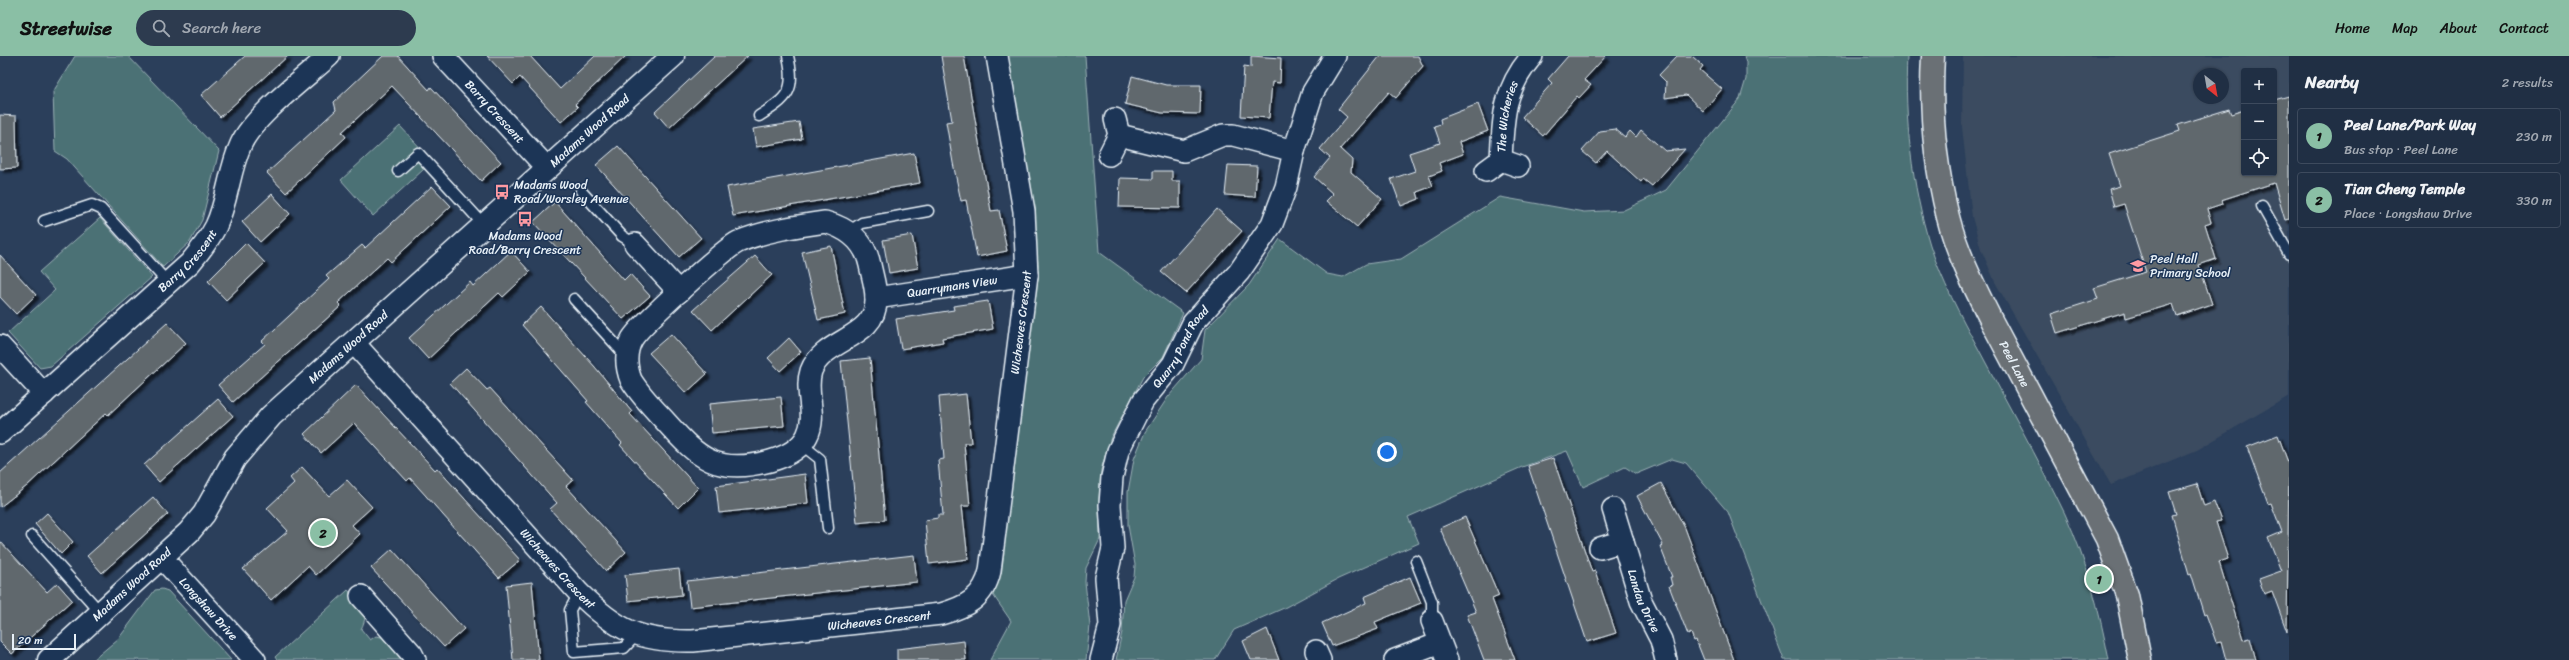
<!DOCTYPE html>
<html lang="en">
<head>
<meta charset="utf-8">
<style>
  body { margin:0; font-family:Sriracha,sans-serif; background:#2d3b4f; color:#f1f3f6 }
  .controls { position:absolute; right:12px; top:12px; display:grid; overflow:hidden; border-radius:4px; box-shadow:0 1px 3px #0004 }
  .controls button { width:36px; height:36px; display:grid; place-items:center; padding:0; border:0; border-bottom:1px solid #3d4a5d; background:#202f44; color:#f1f3f6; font:20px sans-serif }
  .compass { position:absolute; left:2193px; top:12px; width:36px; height:36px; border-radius:50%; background:#202f44; box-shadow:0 1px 3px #0004; rotate:149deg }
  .scale { position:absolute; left:12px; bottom:10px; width:64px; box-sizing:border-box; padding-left:4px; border:2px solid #e8f1f8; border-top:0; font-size:11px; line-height:14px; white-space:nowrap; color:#e8f1f8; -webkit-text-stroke:3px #1d3557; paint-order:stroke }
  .you { position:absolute; left:1387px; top:396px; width:14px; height:14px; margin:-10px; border:3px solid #fff; border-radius:50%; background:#1a73e8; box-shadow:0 0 0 6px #1a73e833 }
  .badge { display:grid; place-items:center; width:26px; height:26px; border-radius:50%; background:#8abfa5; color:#111; font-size:13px; font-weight:700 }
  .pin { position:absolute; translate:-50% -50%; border:2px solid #fff; box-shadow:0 1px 4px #0006 }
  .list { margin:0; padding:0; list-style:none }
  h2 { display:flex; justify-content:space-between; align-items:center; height:52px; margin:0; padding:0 16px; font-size:17px }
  h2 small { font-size:13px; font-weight:400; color:#a2a9b2 }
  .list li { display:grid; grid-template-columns:26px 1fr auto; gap:12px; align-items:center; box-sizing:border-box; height:56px; margin:0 8px 8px; padding:0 8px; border:1px solid #3d4a5d; border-radius:4px }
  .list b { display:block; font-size:15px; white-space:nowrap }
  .list p { margin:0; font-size:13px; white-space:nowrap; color:#a2a9b2 }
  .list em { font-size:13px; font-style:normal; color:#a2a9b2 }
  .icon { flex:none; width:22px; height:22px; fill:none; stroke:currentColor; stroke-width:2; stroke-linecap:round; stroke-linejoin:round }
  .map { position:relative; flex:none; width:2289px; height:604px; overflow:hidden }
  header { display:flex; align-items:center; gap:24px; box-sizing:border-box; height:56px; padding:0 20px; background:#8abfa5; color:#111 }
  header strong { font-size:19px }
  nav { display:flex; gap:22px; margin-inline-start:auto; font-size:14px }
  .search { width:280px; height:36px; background:#2d3b4f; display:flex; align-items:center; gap:10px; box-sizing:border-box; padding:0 14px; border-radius:22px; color:#a2a9b2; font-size:15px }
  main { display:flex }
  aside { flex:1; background:#202f44 }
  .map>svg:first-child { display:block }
  .built { fill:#3b4b60; fill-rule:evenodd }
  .green { fill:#4c7174; stroke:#9ab1b6 }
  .building { fill:#61686d; stroke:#e8f1f8; filter:url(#shadow) }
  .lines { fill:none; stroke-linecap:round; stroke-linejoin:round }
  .lane-casing { stroke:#e8f1f8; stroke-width:13 }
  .street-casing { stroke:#e8f1f8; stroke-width:24 }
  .secondary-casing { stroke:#e8f1f8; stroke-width:25 }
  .primary-casing { stroke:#e8f1f8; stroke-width:25 }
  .lane { stroke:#1d3557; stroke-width:10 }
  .street { stroke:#1d3557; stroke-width:21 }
  .secondary { stroke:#1d3557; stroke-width:22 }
  .primary { stroke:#6b7074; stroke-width:22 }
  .labels { text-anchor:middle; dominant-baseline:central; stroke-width:3; stroke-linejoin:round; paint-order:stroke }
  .street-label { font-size:12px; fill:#e8f1f8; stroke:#1d3557 }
  .poi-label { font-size:12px; fill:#e8f1f8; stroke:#1d3557; text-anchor:start }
</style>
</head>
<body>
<header>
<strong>Streetwise</strong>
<div class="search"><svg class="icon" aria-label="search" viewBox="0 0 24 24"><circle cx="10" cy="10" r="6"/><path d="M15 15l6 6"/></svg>Search here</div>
<nav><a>Home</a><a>Map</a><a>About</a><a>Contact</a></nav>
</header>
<main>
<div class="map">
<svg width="2289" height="604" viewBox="0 0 2289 604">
  <defs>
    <filter id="shadow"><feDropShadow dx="3.5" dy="3.5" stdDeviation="1" flood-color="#0009"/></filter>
  </defs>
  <rect width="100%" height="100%" fill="#2b3f5b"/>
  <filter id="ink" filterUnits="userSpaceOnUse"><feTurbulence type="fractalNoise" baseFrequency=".025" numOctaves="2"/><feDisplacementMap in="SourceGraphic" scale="8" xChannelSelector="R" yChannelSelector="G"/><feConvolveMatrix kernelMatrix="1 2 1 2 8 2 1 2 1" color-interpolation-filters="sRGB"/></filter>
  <g filter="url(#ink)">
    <path class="built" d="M1963,0h326v340l-92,54 -86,35 -116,-203 -14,-33 -9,-32 -10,-90zM2244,15h30v102h-30zM2199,18h24v24h-24z"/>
    <path class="green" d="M75,0h53l91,95 -17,69 -12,22 -27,25 -96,-108 -12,-8 -2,-59z
      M1006,0h79l14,196 84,61 -20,44 -20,20 -32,60 -10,33 -2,29 1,40 -14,29 -1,14 5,44 -4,34h-96l21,-39 -20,-29 47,-327 -4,-47z
      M1744,0h163c-3,62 5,130 23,189 12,36 30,70 48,103 29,55 60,110 87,166 22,47 34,96 44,146h-325l-56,-148 -42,-49 -14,-4 -36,15 -11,-7 -42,20 -16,-36 -45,16 -114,50 11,26 -81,36 -54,29 -50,22 -19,30h-99l6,-28 2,-32 10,-23 1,-12 -7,-40v-33l6,-33 11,-27 23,-35 33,-38 4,-29 44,-45 31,-46 47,35 16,3 23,-13 35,-5 99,-62 84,15 40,-2 42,-20 74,-91 6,-20v-17z
      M400,70l64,69 -8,8 -32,-34 -51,47 -32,-36z
      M100,162l52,59 -101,89 -11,2 -32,-35 47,-43 -16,-18z
      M162,533l6,2 63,69h-138l26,-22 36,-48z
      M348,534c12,15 23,20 13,39l9,11 6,-4 11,2 14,22h-124l-2,-3z"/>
    <path class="building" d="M245,0h43l-68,61 -19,-22z
      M383,0h15l31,34 2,-3 70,75 -20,19 -89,-95 -50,46 4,5 -60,56 -19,-20 69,-63 -2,-8z
      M487,0h43l30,33 35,-33h31l-51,48 3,3 -17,15 -41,-45 -7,7z
      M715,0h33l-79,72 -14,-16z
      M941,0h23l27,155 8,-1 8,41 -30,6 -11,-57 -5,1 -8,-38 -7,-41 6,-1z
      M1251,0l30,2 -1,25 -8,-1 -3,36 -28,-2 3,-50 7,1z
      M1380,0h38l5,10 -27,32 -7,-6 -49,57 12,11 -1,12 31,27 -25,28 -31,-26 7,-7 -19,-17 16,-19 -10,-9 27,-32 -9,-8z
      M1568,0h38l-22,24 7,5 -12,13 -2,-2 -34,40 -21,-19 30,-34 -4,-4z
      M1677,0h15l11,10 -3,4 22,19 -19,22 -17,-16 -21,3 1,-16 -7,-7z
      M1132,20l34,9h35l-1,29 -38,-1 -37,-9z
      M2289,40v123l-4,1 -11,-37 -53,17 1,4 -15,5 4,13 -6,2 11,35 -17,6 13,39 -35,12 -4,-12 -47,14 -1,-6 -68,21 -6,-19 47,-15 -4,-11 52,-16 -22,-68 -10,3 -5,-18 11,-3 -11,-32 71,-23 -2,-6 51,-16 2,5 13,-4v63h30v-73z
      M1478,48l10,27 -29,11 4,12 -24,9 3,8 -13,5 4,10 -16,6 2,7 -18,7 -10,-27 24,-8 -6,-18 31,-10 -6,-17 7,-2 -1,-5z
      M0,59l16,1 1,52 -17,1z
      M799,66l3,17 -46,8 -3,-18z
      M1615,73l10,8 5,-6 6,6 5,-7 24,21 20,-2 -33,37 -9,-7 -2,3 -34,-31 -11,12 -14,-12 18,-20z
      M618,90l83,92 -22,19 -83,-92z
      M914,97l6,30 -187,33 -6,-29z
      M1228,109l29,1 -2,31 -30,-2z
      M1153,115h19v10h8v27l-61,-1 1,-29 33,1z
      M432,130l19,20 -60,56 -4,-4 -49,45 3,3 -108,96 -15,-17 47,-41 -3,-3 67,-62 -3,-3 36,-31 3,3z
      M272,138l18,20 -30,28 -18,-20z
      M555,146l69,78 6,-6 20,22 -27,23 -90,-97z
      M1217,153l25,22 -56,62 -25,-21z
      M912,179l6,33 -29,5 -6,-33z
      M246,187l19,20 -39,37 -18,-19z
      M831,190l14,68 -27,6 -16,-68z
      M511,195l19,21 -27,25 -4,-4 -71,66 -19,-21 61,-56 3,4z
      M0,199l36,40 -20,19 -16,-17z
      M755,200l17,19 -60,55 -19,-20z
      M988,245l5,28 -51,9 1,4 -42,7 -5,-30 58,-9 -1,-4z
      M541,251l54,60 37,45 -2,2 68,74 -20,20 -58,-63 2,-2 -36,-41 2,-1 -66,-76z
      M167,267l19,20 -78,72 -2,-2 -79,73 -27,21v-34z
      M671,278l36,40 -21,19 -37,-40z
      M789,282l12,14 -21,19 -12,-13z
      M870,302l15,162 -28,3 -16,-162z
      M466,312l21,22 3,-2 83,92 -7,6 60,66 -20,19 -56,-62 7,-6 -107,-120z
      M356,329l79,85 2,-2 83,92 -21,18 -89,-100 -3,3 -53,-58 -33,30 -17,-19z
      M966,338l5,49h-7l6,63h-8l6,53 -39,5 -4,-44 13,-2v-3h5l-5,-55 6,-1 -5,-62z
      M781,341l3,29 -72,7 -3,-29z
      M218,343l15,17 -74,66 -15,-17z
      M2278,379l11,30 -2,167 -15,-41 -8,3 -5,-15 22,-8 -13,-33 14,-6 -11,-29 -3,1 -21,-57z
      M1553,402l39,114 3,-1 21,62 -29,9 -59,-176z
      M302,411l27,29 18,-16 25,27 -20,18 8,9 -44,41 -8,-9 -37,34 -28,-31 45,-38 -21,-23 27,-25 -4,-5z
      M805,418l3,29 -89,10 -3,-27z
      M1661,427l24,45 49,132h-30l-8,-20 -2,1 -3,-8 -3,2 -19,-49 3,-1 -2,-8h2l-12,-31 3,-1 -26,-49z
      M2197,428l7,22 10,-4 7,19 -5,1 12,37 -9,3 24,78 7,-2 6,22h-30l-5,-19 -5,1 -10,-28 -2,1 -13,-42 -2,1 -17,-59 4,-1 -7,-22z
      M153,441l15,17 -66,59 -15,-17z
      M47,457l26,29 -12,12 -26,-30z
      M1465,461l34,79 -7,3 23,61h-31l-17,-45 9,-3 -36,-84z
      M0,485l47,51 10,-9 15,17 -60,54 -12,-12z
      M392,493l72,80 -20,18 -73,-79z
      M914,499l3,27 -227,25 -3,-26z
      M679,513l3,26 -54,6 -3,-26z
      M1410,521l11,26 -46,19 3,7 -46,17 -10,-23 44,-20 -2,-6z
      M532,526l7,78h-26l-7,-75z
      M1267,573l12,31h-28l-8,-19z
      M964,585l2,19h-69v-11z"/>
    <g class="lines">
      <g class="lane-casing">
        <path id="lane" d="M759,60c29,-18 37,-25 29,-60
          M398,115l20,-18 66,72
          M581,135l41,45 13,8
          M2262,150l27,48
          M44,165l48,-16 9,4 67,74
          M848,176l14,-9 66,-12
          M574,243l53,58
          M801,388l19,15 8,69
          M32,480l69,77
          M1416,505l16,41v19
          M579,537l-9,17 4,42 50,-4 13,-14"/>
      </g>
      <g class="street-casing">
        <g id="street">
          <path id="s1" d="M443,0l104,112"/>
          <path d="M1119,79l65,16 39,-16h10l61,16"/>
          <path d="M1109,99l10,-20 -4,-16"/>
          <path id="s2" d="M1501,104c2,-42 2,-70 31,-104"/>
          <path d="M1486,115l15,-11 17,6"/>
          <path d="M825,166c22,6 40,19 45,43 2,10 6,22 6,33 2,41 -53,40 -65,73 -7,21 7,44 -4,65 -7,14 -23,21 -37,25 -53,14 -71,-2 -104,-39 -13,-14 -25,-26 -35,-42 -5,-13 -6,-28 1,-41 9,-15 91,-89 106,-97 26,-11 59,-16 87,-20z"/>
          <path d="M635,188l44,48"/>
          <path id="s3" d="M876,242l151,-23"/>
          <path id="s4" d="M354,287l225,250c37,37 61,49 114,48l248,-27c25,-7 43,-16 49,-43l37,-296 -3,-64 -27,-155"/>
          <path d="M0,290l44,48"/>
          <path id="s5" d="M0,377l190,-170c10,-12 19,-23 26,-37 12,-26 13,-56 25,-82 13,-28 64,-66 88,-88"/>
          <path id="s6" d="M1613,453l28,92 20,39 5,20"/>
          <path d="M1600,492l23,-7"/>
          <path id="s7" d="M162,502l93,102"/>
          <path d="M361,540l51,58 3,6"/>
          <path d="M1432,565l15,39"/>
          <path d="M1316,595l4,9"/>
          <path id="s8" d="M1101,604l9,-35 -4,-47 7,-30 -3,-43 2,-28 6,-26 25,-50 30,-37 20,-41 46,-51 33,-48 14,-37 8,-36 19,-59 22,-36"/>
          <path d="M1395,604l45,-17"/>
        </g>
      </g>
      <g class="secondary-casing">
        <g id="secondary">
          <path id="s9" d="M49,604l140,-128 15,-18 31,-56 36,-42 402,-360"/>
        </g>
      </g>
      <g class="primary-casing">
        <g id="primary">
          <path id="s10" d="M1933,0c-3,53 2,109 15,161 9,36 27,71 44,105l115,217 20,56 13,65"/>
        </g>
      </g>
      <use href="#lane" class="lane"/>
      <use href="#street" class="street"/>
      <use href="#secondary" class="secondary"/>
      <use href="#primary" class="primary"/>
    </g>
  </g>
  <defs>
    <g id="bus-bare" transform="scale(1.2)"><path d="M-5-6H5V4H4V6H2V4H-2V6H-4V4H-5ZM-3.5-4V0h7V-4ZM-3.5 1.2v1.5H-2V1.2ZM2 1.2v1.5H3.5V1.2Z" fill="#ff9aa2" stroke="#1d3557" stroke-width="2.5" paint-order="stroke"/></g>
    <g id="school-bare" transform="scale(1.2)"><path d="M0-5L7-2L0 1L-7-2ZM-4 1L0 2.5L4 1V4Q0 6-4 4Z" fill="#ff9aa2" stroke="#1d3557" stroke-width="2.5" paint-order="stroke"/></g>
  </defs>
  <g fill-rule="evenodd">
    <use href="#bus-bare" x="502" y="136"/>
    <use href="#bus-bare" x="525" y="163"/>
    <use href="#school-bare" x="2138" y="210"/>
  </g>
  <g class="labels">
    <g class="street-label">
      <text stroke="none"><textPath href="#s1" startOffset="76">Barry Crescent</textPath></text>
      <text stroke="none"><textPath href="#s2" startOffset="44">The Wicheries</textPath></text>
      <text stroke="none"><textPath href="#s9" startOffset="760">Madams Wood Road</textPath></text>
      <text stroke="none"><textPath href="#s5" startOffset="255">Barry Crescent</textPath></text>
      <text stroke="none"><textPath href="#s3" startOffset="77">Quarrymans View</textPath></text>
      <text stroke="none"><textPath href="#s4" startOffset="1034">Wicheaves Crescent</textPath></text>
      <text stroke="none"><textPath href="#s9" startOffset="436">Madams Wood Road</textPath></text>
      <text stroke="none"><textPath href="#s8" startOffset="334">Quarry Pond Road</textPath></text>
      <text stroke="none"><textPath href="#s10" startOffset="324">Peel Lane</textPath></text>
      <text stroke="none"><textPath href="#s4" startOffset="304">Wicheaves Crescent</textPath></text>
      <text stroke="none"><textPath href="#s9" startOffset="112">Madams Wood Road</textPath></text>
      <text stroke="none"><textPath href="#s6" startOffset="97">Landau Drive</textPath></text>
      <text stroke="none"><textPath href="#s7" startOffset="69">Longshaw Drive</textPath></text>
      <text stroke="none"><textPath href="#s4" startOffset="652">Wicheaves Crescent</textPath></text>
    </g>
    <g class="poi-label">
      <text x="514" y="129">Madams Wood<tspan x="514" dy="14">Road/Worsley Avenue</tspan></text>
      <text x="525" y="180" text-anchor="middle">Madams Wood<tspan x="525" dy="14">Road/Barry Crescent</tspan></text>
      <text x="2150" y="203">Peel Hall<tspan x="2150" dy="14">Primary School</tspan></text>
    </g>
  </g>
</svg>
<div class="controls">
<button>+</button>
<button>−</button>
<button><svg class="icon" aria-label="locate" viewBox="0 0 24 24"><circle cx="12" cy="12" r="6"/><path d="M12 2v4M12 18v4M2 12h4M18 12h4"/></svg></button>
</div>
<svg class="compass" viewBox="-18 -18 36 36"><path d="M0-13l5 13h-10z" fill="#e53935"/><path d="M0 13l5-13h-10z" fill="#a2a9b2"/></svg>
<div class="scale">20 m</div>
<div class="you"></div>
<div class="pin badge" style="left:2099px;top:523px">1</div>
<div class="pin badge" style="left:323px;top:477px">2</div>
</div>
<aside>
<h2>Nearby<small>2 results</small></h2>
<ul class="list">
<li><span class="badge">1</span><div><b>Peel Lane/Park Way</b><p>Bus stop · Peel Lane</p></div><em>230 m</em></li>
<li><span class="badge">2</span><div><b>Tian Cheng Temple</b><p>Place · Longshaw Drive</p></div><em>330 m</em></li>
</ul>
</aside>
</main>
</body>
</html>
